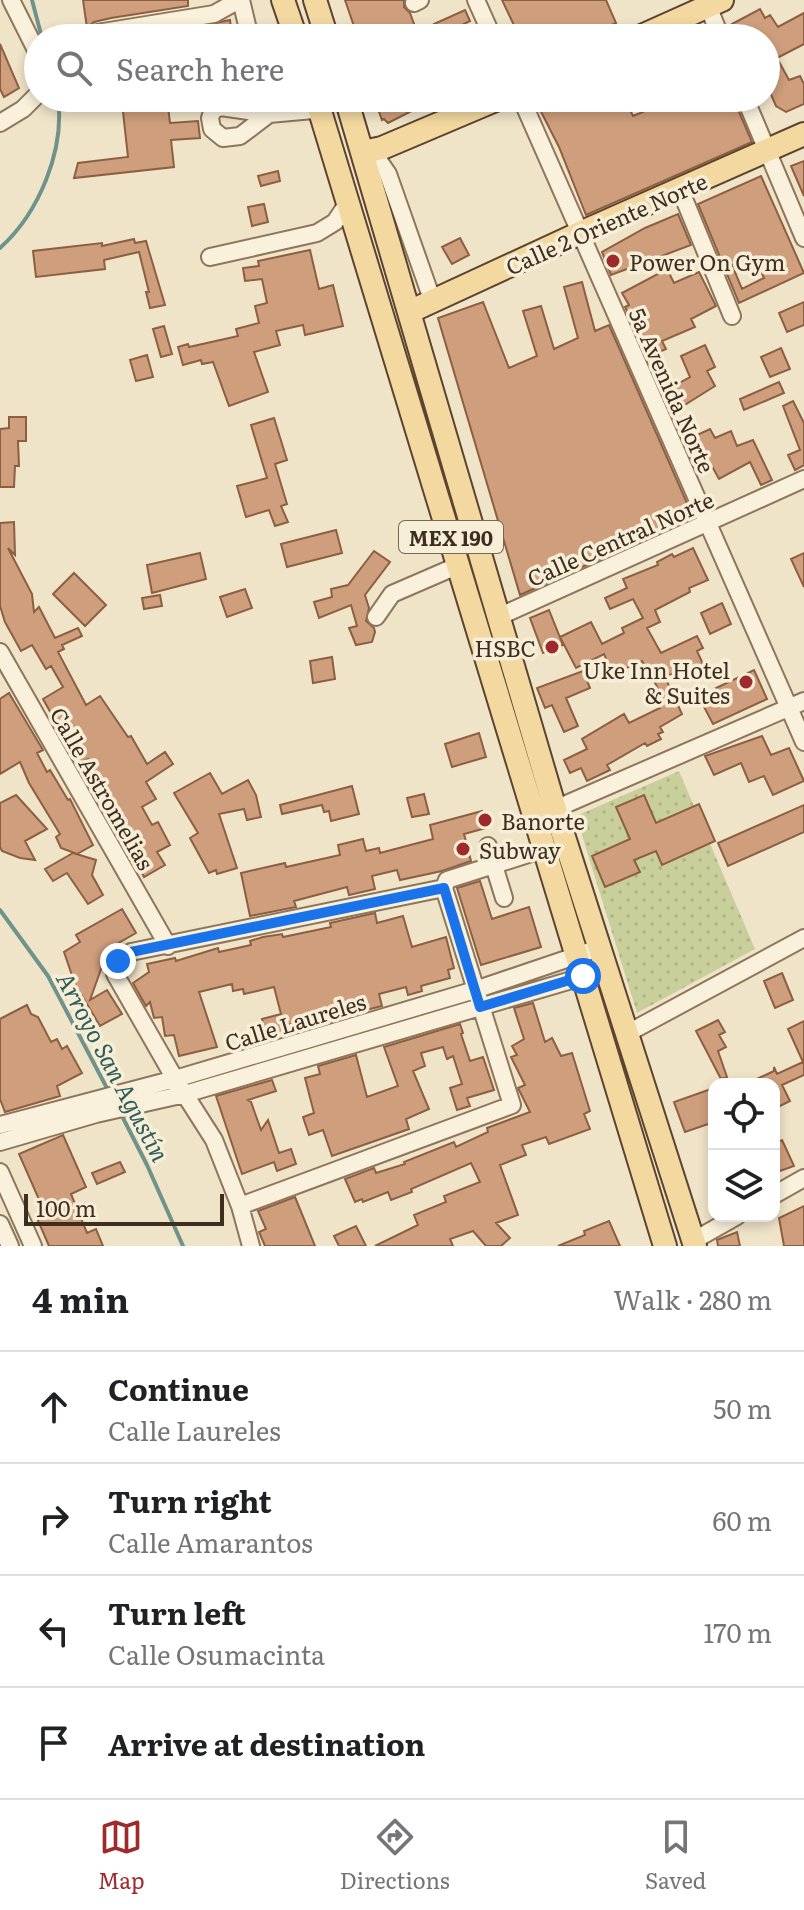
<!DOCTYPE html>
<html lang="en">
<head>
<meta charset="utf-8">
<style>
  body { margin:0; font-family:Literata,serif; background:#f6f6f6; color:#202124 }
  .controls { position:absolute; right:24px; bottom:24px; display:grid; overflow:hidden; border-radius:16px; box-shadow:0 4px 12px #0003 }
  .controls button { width:72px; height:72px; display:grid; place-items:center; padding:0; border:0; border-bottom:2px solid #e0e0e0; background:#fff; color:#202124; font:40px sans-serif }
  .scale { position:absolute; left:24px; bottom:20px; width:200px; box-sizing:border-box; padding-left:8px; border:4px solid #3d2e20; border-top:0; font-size:22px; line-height:28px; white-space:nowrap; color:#3d2e20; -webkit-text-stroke:6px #f7eed8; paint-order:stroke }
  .stop { position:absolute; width:24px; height:24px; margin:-18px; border:6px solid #1a73e8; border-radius:50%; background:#fff }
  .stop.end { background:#1a73e8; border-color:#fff; box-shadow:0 2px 8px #0008 }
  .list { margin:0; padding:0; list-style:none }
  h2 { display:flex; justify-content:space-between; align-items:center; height:104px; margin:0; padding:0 32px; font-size:34px }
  h2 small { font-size:26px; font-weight:400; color:#757577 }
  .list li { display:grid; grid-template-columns:52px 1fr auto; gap:24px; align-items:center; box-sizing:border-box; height:112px; padding:0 32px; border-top:2px solid #e0e0e0 }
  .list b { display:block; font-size:30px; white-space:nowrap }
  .list p { margin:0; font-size:26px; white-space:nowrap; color:#757577 }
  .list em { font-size:26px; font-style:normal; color:#757577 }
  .icon { flex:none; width:44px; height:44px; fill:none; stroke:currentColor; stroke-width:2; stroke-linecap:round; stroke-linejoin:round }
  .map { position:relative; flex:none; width:804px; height:1246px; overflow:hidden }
  .search { position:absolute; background:#fff; box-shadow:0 4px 12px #0003; left:24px; right:24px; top:24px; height:88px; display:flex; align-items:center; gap:20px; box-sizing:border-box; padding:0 28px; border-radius:44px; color:#757577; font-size:30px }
  .sheet { height:552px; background:#fff }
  nav { display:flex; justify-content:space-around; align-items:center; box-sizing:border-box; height:112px; border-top:2px solid #e0e0e0; background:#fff; font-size:22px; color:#757577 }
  nav a { display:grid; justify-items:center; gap:4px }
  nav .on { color:#9e2a2b }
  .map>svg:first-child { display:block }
  .park { fill:url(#park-dots) }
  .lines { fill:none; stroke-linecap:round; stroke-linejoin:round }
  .stream { stroke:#6f938a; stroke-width:4 }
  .building { fill:#cf9f7d; stroke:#8d5f41; stroke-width:2; fill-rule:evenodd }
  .minor-casing { stroke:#8d765c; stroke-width:20 }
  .major-casing { stroke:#5b4430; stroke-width:26 }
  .minor { stroke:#faf1dc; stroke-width:16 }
  .major { stroke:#f3d9a0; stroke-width:22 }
  .route { stroke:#1a73e8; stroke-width:10 }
  .poi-dot { fill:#9e2a2b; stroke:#f7eed8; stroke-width:3 }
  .labels { text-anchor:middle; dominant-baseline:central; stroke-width:7; stroke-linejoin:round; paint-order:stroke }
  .shield { fill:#f7eed8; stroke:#756857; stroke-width:2 }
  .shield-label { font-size:20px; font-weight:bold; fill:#3d2e20 }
  .street-label { font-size:22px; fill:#3d2e20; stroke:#f7eed8 }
  .poi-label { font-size:22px; fill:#3d2e20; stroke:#f7eed8; text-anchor:start }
  .water-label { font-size:24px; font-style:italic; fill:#2f5d5a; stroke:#f7eed8 }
</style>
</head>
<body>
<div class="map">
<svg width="804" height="1246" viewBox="0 0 804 1246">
  <defs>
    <pattern id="park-dots" width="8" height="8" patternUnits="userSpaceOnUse" patternTransform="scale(2)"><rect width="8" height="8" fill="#c9cf9b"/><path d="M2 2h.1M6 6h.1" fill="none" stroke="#aeb285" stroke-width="1.8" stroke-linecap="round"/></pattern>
  </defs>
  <rect width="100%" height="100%" fill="#f0e4c8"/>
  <path class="park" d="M679,771l76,178 -118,64 -61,-197z"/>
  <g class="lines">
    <path class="stream" d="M32,0l10,38
      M0,248c39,-35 65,-98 58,-150
      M0,910l48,66 61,116
      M121,1114l26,51 36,81"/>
  </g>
  <path class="building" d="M83,0h105v6l-77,12 -17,4 -7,6z
    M345,0h59v7l6,6 7,19 -17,6h-42z
    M502,0h104l10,23 -32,15h-64z
    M760,9l5,9 5,-3 8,12 26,-14v31l-27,14 12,22 11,-4 4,8v20l-18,8 -10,-6 -10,-23v-45h-27l-7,-14z
    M465,10l5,11 -30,15 -6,-12z
    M230,20l2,15 -59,3 -1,-6z
    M0,44l19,44 -15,9 -4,-8z
    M167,98l3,25 28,-2 2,17 -29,2 3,27 -100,11 4,-15 50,-6 -6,-54z
    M374,98h63l-49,25 -4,-4 -2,1z
    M544,98h80l9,18 22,-9 -4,-9h27l4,10 20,-10h31l19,44 -166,73 -27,-68 -23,-45z
    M804,161v35l-13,-30z
    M278,171l2,10 -19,5 -3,-10z
    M761,176l43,97 -65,30 -41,-99zM754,256l10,22 -22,11 -10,-24z
    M264,204l4,18 -16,4 -4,-19z
    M678,214l13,31 -80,30 -9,-23 43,-24z
    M460,238l9,17 -17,9 -10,-17z
    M134,239l1,4 11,-2 19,64 -15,3 -4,-16h3l-10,-40 -35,8 1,9 -69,8 -3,-26 69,-8v3z
    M310,250l9,39 14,-4 10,41 -38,9 -2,-10 -27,6 4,14 -26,7 14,40 -39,14 -16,-44 -11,2 -1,-4 -18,5 -5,-18 10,-3 1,3 49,-11 -2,-7 23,-6 -4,-17 12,-3 -5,-24 -17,2 -2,-13 16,-2 -1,-5z
    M667,269l7,14 25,-11 17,34 -25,13 4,8 -33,14 4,8 -16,7 -25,-49 4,-2 -7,-12z
    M582,282l13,49 14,-6 84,192 -173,78 -82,-277 45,-16 26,66 28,-12 -14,-45 18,-5 13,43 24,-11 -14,-51z
    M804,302v23l-17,7 -8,-19z
    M164,326l8,28 -11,3 -8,-28z
    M705,345l10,22 -8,4 8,15 -32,20 -9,-20 16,-9 -9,-21z
    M781,348l9,21 -20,8 -9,-20z
    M147,355l6,22 -17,4 -6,-21z
    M779,382l5,11 -40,17 -4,-11z
    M793,401l11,22v42l-9,5 -7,-15 12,-5 -17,-44z
    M9,417h17v24h-8l1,25h-4l-1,21h-14v-58l9,-1z
    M274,418l13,42 -12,4 12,40 -6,2 7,16 -13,4 -6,-16 -23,7 -9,-31 30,-8 -16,-53z
    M710,429l5,9 16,-7 6,15 16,-6 19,40 -11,5 -11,-23 -31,17 -6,-11 -15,6 -14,-33z
    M14,522l1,33 -7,-7 24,46 2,18 5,-5 16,31 23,-10 4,8 -20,9 2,4 -6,3 28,53 14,-9 28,41 3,-1 16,28 18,-12 8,12 -27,18 10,17 -14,8 10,18 6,-3 12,23 -13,7 8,13 -21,12 -27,-53 -2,1 -8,-12 9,-5 -28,-49 -9,4 -36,-64 20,-12 -12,-21 -5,3 -14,-24 -11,6 -16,-29 -5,-16v-83z
    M336,530l6,23 -55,14 -6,-23z
    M693,548l15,32 -19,8 1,4 -35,18 5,12 -13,6 14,25 36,-17 6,12 -6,3 11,24 -14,6 -7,-14 -22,10 17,37 -22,13 3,5 -5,2 3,5 -14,7 -2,-3 -38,22 3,5 -23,11 -6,-13 -11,5 -6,-13 23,-11 -5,-10 42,-25 5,9 31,-15 -8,-17 6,-2 -11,-23 -2,1 -3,-6 -29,13 -9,-20 -28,14 -16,-31 31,-15 11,22 22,-11 -2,-5 21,-10 -10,-19 -23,10 -5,-11 22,-10 -4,-9 35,-14 -1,-3 15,-8 2,3z
    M374,551l16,11 -25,33 4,13 -3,13 8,7 1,4 -3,10 -16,3 -7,-17 8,-2 -6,-21 -32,13 -5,-16 18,-5 -1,-8 17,-4z
    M200,553l6,26 -54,14 -5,-28z
    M804,553v34l-13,-28z
    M74,573l32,32 -21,21 -32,-32z
    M245,589l7,19 -25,9 -7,-20z
    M160,595l2,11 -18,3 -2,-11z
    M722,603l9,21 -21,10 -9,-21z
    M549,610l14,35 -20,8 -13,-35z
    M332,657l3,22 -22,4 -3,-22z
    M754,670l13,29 -54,25 -11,-21 17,-8 -3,-7z
    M583,671l7,17 -24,10 12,28 -14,6 -12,-27 -7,3 -8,-20z
    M9,693l34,57 -6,3 10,19 3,-2 18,30 2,-1 23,46 -16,9 -16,-6 -5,-11 4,-3 -31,-51 -9,-21 -20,12v-75z
    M479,733l7,24 -34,10 -7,-23z
    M762,736l9,19 18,-7 15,33 -31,14 -9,-19 -15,6 -8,-19 -27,12 -9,-19z
    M210,773l12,21 26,-14 8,15 5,22 -14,3 -3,-11 -25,5 18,54 -20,6 -1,-4 -7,3 -19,-35 8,-5 -24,-40z
    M352,786l7,28 -28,7 -2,-10 -5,1 -2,-7 -40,9 -2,-9z
    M424,794l5,20 -17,3 -5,-19z
    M16,795l31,34 -22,12 10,19 -15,-2 -18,-7 -2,-4v-44z
    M644,795l12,28 43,-19 16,37 -53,24 -6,-14 -22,9 6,12 -35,15 -13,-31 38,-17 -14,-32z
    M804,805v27l-76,34 -10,-23z
    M482,811l4,17 -22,6 7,27 -29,10 -42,9 -3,-10 -25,6 3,13 -26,6 -2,-8 -53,14 2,6 -46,9 -9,-43 44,-10 1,4 54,-12 -2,-10 25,-6 3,12 13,-3 1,5 53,-14 -3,-14z
    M73,853l23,7 -4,15 11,20 -15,9 -21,-31 -14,8 -8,-12z
    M480,881l12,38 37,-12 12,40 -60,18 -24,-77z
    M122,909l14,24 -26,15 2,4 -7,6 -15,42 17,-10 15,24 -22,12 -25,-42 -11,-32 16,-10 -4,-7z
    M375,913l2,10 26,-7 9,31 34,-10 8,31 -6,2 2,8 -29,8 1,5 -14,4 -2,-8 -27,7 3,12 -20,5 -3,-11 -20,6 3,12 -27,8 -2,-8 -29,8 1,6 -18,5 -5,-18 19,-5 -7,-27 -30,7 -1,-5 -10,2 -1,-7 -33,8 18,55 -38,9 -5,-21 -9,1 -3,-19 -8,1 -4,-16 -4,4 -13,-23 16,-11 -2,-8 28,-6 1,3 42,-13 1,4 32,-7 -1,-4 13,-4 19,-3 1,3 48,-10 -1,-4z
    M782,973l11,27 -18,8 -11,-27z
    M533,1003l12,39 7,-4 9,18 11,-3 18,58 -6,3 6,15 -41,15 -3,-7 -24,8 4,10 -26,10 18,50 -22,8 14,15 -9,8h-15l-13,-15 -23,8 3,7h-78l43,-21 -4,-10 32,-13 -2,-6 36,-14 -9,-19 -60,26 1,3 -21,8 -3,-8 -25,10 -1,-3 -7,3 -10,-23 29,-11 2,5 29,-9 -1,-2 50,-20 2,5 32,-15 -1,-4 43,-16 -12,-24 7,-3 -14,-28 6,-2 -5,-9 12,-7 -10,-31z
    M27,1005l4,9 7,3 13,25 6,-3 5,10 5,-3 15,27 -25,13 3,10 -55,16 -5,-13v-80z
    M718,1020l7,12 -6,3 7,12 -8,4 9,26 -6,2 -25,-48z
    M804,1021v54l-22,10 8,16 -16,8v-25h-28l28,-13v-4l3,7 26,-12 -15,-33z
    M460,1024l3,9 -2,1 9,27 13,-4 11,33 -27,8 3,8 -13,4 -7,-22 12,-4 -9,-28 -6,3 -4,-12 -22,6 4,13 -12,5 16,38 -23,10 3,10 -77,27 -9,-26 -14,5 -6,-18 11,-4 -9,-35 15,-4 -2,-8 38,-11 11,42 31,-11 -14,-39z
    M272,1080l4,11 -28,9 3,2 10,28 7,-10 11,33 12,-4 5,15 -19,7 -3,-9 -32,12 -26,-78z
    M714,1088v34l-29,10 -11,-30z
    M63,1135l23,52 -15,7 16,39 9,-4 7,17h-54l-13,-30 9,-3 -26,-59z
    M782,1140l12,26 -20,7v-29z
    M120,1162l5,10 -28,12 -5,-11z
    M295,1197l20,49h-50l-6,-14 7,-3 -8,-18z
    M804,1206v40h-20l-5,-28z
    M609,1221l11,25h-62l27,-11 -1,-4z
    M356,1226l10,20h-27l-5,-10z
    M737,1232l3,14h-22l-1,-6z"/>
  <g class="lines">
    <g class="minor-casing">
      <path id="minor" d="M11,0l27,54
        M241,0l9,38
        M476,0l17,38
        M414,3l6,-3
        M708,6l13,32
        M96,38l1,-5 117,-19 25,-14
        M448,98l9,17
        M521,98l283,644
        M745,98l59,140
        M269,114l-29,22 -17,2 -11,-9 -2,-11 3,-8 8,-3 48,7 44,-4 2,-12
        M0,123l23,-14 15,-15
        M363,152l14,6 11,16 45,128
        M680,189l52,127
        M210,257l107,-24 18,-11 14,-21
        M376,617l16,-23 67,-29
        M498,617l306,-138
        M0,652l168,294
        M555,809l249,-108
        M488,846l16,52
        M444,888l3,-8 97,-31
        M626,1034l178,-96
        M0,1125l175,-46 300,-89 124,-42
        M0,1142l96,-28 89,-20 407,-120
        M0,1172l33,74
        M774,1195l30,-17
        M240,1206l272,-101 -68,-217
        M0,1224l10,22
        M693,1241l44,-25
        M251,1246l-11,-40 -26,-66 -39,-61 -60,-105 3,-13 13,-9 313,-64"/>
    </g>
    <g class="major-casing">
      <path id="major" d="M283,0l13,38
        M315,0l12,38
        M637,38l85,-38
        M316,98l349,1148
        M346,98l209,711 140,437
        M363,152l19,-4 118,-50
        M409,312l171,-79 224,-99"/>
    </g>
    <use href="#minor" class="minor"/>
    <use href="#major" class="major"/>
  </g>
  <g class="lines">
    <path class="route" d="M118,961l13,-9 313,-64 36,119 103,-31"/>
  </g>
  <g class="poi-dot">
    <circle cx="613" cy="261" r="8"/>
    <circle cx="552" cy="647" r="8"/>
    <circle cx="746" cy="682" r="8"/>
    <circle cx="485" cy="820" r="8"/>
    <circle cx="463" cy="849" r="8"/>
  </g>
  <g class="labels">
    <rect class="shield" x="399" y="521" width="104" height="32" rx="6"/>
    <g class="shield-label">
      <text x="451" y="537">MEX 190</text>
    </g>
    <g class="street-label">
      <text transform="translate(606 223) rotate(-24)">Calle 2 Oriente Norte</text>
      <text transform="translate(673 390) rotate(66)">5a Avenida Norte</text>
      <text transform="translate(620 538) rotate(-24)">Calle Central Norte</text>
      <text transform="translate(103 788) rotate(60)">Calle Astromelias</text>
      <text transform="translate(295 1021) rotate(-17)">Calle Laureles</text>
    </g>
    <g class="poi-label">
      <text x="629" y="261">Power On Gym</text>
      <text x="536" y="647" text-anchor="end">HSBC</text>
      <text x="730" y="669" text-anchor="end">Uke Inn Hotel<tspan x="730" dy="25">&amp; Suites</tspan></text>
      <text x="501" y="820">Banorte</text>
      <text x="479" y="849">Subway</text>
    </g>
    <g class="water-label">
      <text transform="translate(114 1066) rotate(62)">Arroyo San Agustín</text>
    </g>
  </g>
</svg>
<div class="controls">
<button><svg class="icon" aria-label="locate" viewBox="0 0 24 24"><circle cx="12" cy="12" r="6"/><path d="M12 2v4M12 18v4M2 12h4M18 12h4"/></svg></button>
<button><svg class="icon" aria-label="layers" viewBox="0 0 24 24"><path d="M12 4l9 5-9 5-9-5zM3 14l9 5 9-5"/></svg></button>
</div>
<div class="scale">100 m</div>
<div class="stop" style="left:583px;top:976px"></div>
<div class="stop end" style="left:118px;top:961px"></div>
<div class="search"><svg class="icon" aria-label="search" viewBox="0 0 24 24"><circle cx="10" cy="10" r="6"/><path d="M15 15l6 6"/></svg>Search here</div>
</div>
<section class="sheet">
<h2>4 min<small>Walk · 280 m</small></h2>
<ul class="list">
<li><svg class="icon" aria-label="ahead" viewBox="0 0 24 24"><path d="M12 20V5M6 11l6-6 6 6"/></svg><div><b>Continue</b><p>Calle Laureles</p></div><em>50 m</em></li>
<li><svg class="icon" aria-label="right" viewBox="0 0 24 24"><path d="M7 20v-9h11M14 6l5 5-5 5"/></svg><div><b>Turn right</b><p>Calle Amarantos</p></div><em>60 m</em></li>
<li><svg class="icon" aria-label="left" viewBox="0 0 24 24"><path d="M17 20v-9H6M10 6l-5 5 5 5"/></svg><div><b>Turn left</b><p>Calle Osumacinta</p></div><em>170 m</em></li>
<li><svg class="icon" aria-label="arrive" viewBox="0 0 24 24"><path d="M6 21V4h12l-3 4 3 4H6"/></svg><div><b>Arrive at destination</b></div></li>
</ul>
</section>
<nav>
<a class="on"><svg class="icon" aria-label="map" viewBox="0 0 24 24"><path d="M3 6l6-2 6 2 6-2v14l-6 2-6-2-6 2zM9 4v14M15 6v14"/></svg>Map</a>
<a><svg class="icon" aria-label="directions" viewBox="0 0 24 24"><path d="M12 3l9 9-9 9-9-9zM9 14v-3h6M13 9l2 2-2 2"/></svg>Directions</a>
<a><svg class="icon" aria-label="saved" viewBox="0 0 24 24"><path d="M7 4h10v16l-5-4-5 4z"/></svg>Saved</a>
</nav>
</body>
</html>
